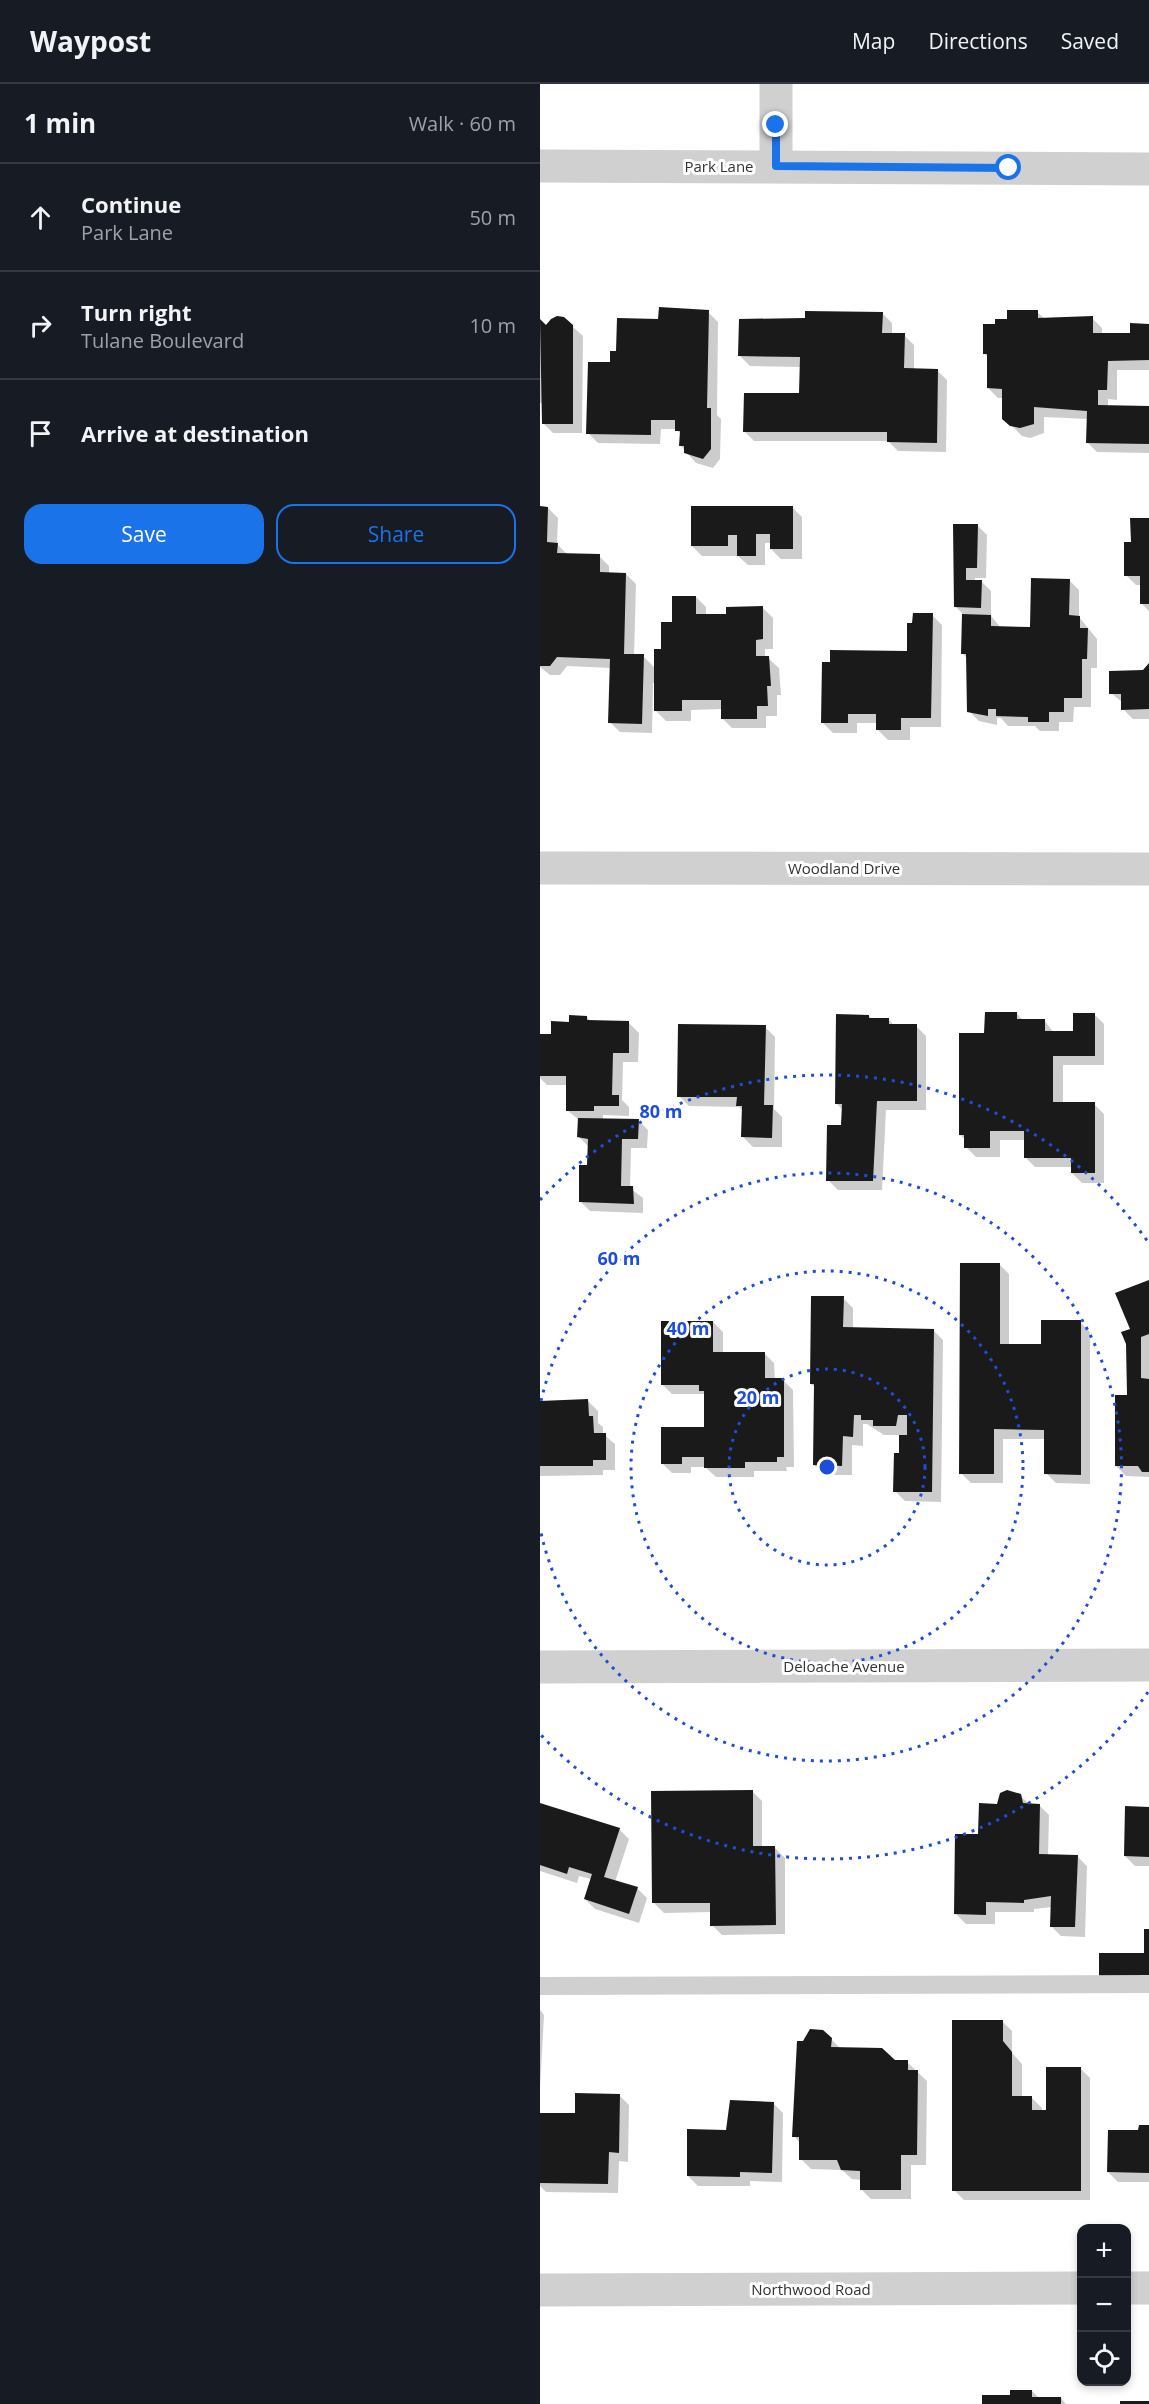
<!DOCTYPE html>
<html lang="en">
<head>
<meta charset="utf-8">
<style>
  body { margin:0; font-family:"Open Sans",sans-serif; background:#20242c; color:#f1f3f6 }
  .controls { position:absolute; right:18px; bottom:18px; display:grid; overflow:hidden; border-radius:12px; box-shadow:0 3px 9px #0003 }
  .controls button { width:54px; height:54px; display:grid; place-items:center; padding:0; border:0; border-bottom:2px solid #363941; background:#171b24; color:#f1f3f6; font:30px sans-serif }
  .stop { position:absolute; width:18px; height:18px; margin:-14px; border:4px solid #1a73e8; border-radius:50%; background:#fff }
  .stop.end { background:#1a73e8; border-color:#fff; box-shadow:0 2px 6px #0008 }
  .list { margin:0; padding:0; list-style:none }
  h2 { display:flex; justify-content:space-between; align-items:center; height:78px; margin:0; padding:0 24px; font-size:26px }
  h2 small { font-size:20px; font-weight:400; color:#9ea1a6 }
  .list li { display:grid; grid-template-columns:39px 1fr auto; gap:18px; align-items:center; box-sizing:border-box; height:108px; padding:0 24px; border-top:2px solid #363941 }
  .list b { display:block; font-size:22px; white-space:nowrap }
  .list p { margin:0; font-size:20px; white-space:nowrap; color:#9ea1a6 }
  .list em { font-size:20px; font-style:normal; color:#9ea1a6 }
  .actions { display:flex; gap:12px; padding:18px 24px }
  .actions a { flex:1; padding:14px 0; border:2px solid #1a73e8; border-radius:18px; text-align:center; font-size:21px; color:#1a73e8 }
  .actions .main { background:#1a73e8; color:#fff }
  .icon { flex:none; width:33px; height:33px; fill:none; stroke:currentColor; stroke-width:2; stroke-linecap:round; stroke-linejoin:round }
  .map { position:relative; flex:none; width:609px; height:2320px; overflow:hidden }
  header { display:flex; align-items:center; gap:36px; box-sizing:border-box; height:84px; padding:0 30px; background:#171b24; border-bottom:2px solid #363941 }
  header strong { font-size:28px }
  nav { display:flex; gap:33px; margin-inline-start:auto; font-size:21px }
  main { display:flex }
  aside { flex:1; background:#171b24 }
  .map>svg:first-child { display:block }
  .shadow { fill:#0003 }
  .building { fill:#1a1a1a }
  .lines { fill:none; stroke-linecap:round; stroke-linejoin:round }
  .service { stroke:#d0d0d0; stroke-width:18 }
  .minor { stroke:#d0d0d0; stroke-width:33 }
  .tertiary { stroke:#d0d0d0; stroke-width:33 }
  .route { stroke:#1a73e8; stroke-width:8 }
  .ring { fill:none; stroke:#1d4ed8; stroke-width:3; stroke-dasharray:3 6 }
  .labels { text-anchor:middle; dominant-baseline:central; stroke-width:6; stroke-linejoin:round; paint-order:stroke }
  .street-label { font-size:15px; fill:#333; stroke:#fff }
  .centre { fill:#1d4ed8; stroke:#fff; stroke-width:3 }
  .ring-label { font-size:18px; text-anchor:middle; font-weight:bold; fill:#1d4ed8; stroke:#fff; stroke-width:6; stroke-linejoin:round; paint-order:stroke }
</style>
</head>
<body>
<header>
<strong>Waypost</strong>
<nav><a>Map</a><a>Directions</a><a>Saved</a></nav>
</header>
<main>
<aside>
<h2>1 min<small>Walk · 60 m</small></h2>
<ul class="list">
<li><svg class="icon" aria-label="ahead" viewBox="0 0 24 24"><path d="M12 20V5M6 11l6-6 6 6"/></svg><div><b>Continue</b><p>Park Lane</p></div><em>50 m</em></li>
<li><svg class="icon" aria-label="right" viewBox="0 0 24 24"><path d="M7 20v-9h11M14 6l5 5-5 5"/></svg><div><b>Turn right</b><p>Tulane Boulevard</p></div><em>10 m</em></li>
<li><svg class="icon" aria-label="arrive" viewBox="0 0 24 24"><path d="M6 21V4h12l-3 4 3 4H6"/></svg><div><b>Arrive at destination</b></div></li>
</ul>
<div class="actions"><a class="main">Save</a><a>Share</a></div>
</aside>
<div class="map">
<svg width="609" height="2320" viewBox="0 0 609 2320">
  <rect width="100%" height="100%" fill="#fff"/>
  <path class="shadow" d="M168,228l10,10 -1,93 4,4 -1,40 -7,9 -17,-5 -15,-17v-12l-5,-5h-15l-1,15 -62,-1 -10,-10 23,-70 7,-11 42,-32z
    M497,228l8,7 47,-1 10,10v6l30,1 17,-10v45h-32v30l-9,-1v7l41,1v46l-52,-1 -10,-10 1,-23 -44,-2v16l-14,5 -8,-2 -18,-18v-20h-6l-10,-10 1,-30 -5,-5 12,-27z
    M342,229l10,10v12h12l10,10v25h23l10,10 -1,72 -48,-1 -10,-10h-134l-10,-10 57,-36v-28l-51,-1 -10,-10 66,-37z
    M0,238l5,5 27,-1 11,10 -1,97h-29l-10,-10v-20h-3z
    M252,423l10,10v42h-21l-10,-10v-6h-6v22h-17l-10,-9h-36l-10,-10z
    M0,424h8l10,10 -1,26 11,11 31,1 10,10v8h17l10,10 -2,72h9l12,12 19,-45 22,-26 10,10v9h21l36,-8 10,10v31h-8v9h3l11,10 2,27h-4v21h-11v12h-34l-10,-10v-9l-31,1v11h-25l-10,-10 -1,-28h-2l-1,50 -32,-1 -10,-10 1,-54 -44,-2 -7,9h-10l-10,-8z
    M609,435v92l-7,-7v-19h-6l-10,-10 6,-31z
    M437,441l10,10 -1,43h-11v3h6l10,10v25l10,12h31l37,-48 10,10v27l18,22v29h-6v39h-17l-1,15h-14v9h-19l-5,-5h-27l-7,-8h-4v7l-18,-4 -10,-10 -2,-53 -4,-4 1,-39 -9,-9z
    M392,531l10,10 -1,102h-31v13h-22l-10,-10v-7h-21v10h-24l-10,-10 85,-70 6,-28z
    M609,581v54h-16l-10,-10v-6l-12,-10 33,-22z
    M477,930l6,6h21l10,13h21l19,-19 10,10v41h-41v39h31l10,10v69h-22l-10,-10v-6h-37l-10,-10v-17h-25v17h-24l-10,-10v-7l-6,-5 26,-100z
    M329,932l3,3h16l7,7h21l10,10v74h-40l-4,80h-44l-10,-10 15,-54v-16l-7,-7z
    M47,933l4,5 38,1 10,10 -1,29h-15l-1,38 7,7v9l-26,-1v5h35l10,10 -1,18h-16l-1,40 13,10v15l-53,-2 -10,-10 8,-34 1,-20 -10,-10v-17l-12,-10 1,-25h-21l-7,-7v-43h12l18,-12z
    M225,943l10,10 -1,72 8,8v30h-29l-10,-10v-26l-4,-4 -50,-1 -10,-10z
    M459,1180l10,10v71l34,1 37,-24 10,10v152l-34,-1 -10,-10v-34h-43v44h-32l-10,-10z
    M609,1198v195l-23,-1 -10,-10 12,-69 4,-67z
    M303,1214l10,10v21l80,1 10,10 -2,162 -36,-1 -10,-10 6,-56h-17l-17,-11h-4v22l-11,-1v30h-28l-10,-10 1,-78 -4,-3z
    M173,1238l10,10v21h41l10,10 1,17h8l10,10 1,77h-8l1,4h-33v6h-38l-11,-10h-14v6h-19l-10,-10 44,-34v-32l-2,-3h-32l-10,-10z
    M48,1317l10,10v12l5,4v7l12,10v26h-12v5l-63,1v-74z
    M212,1707l10,10v47h13l10,10v76l-63,1 -10,-10v-13l-48,1 -10,-10z
    M480,1711l10,10h9l10,10 -1,41h29l10,10 -2,71 -24,-1 -10,-10 1,-19 -18,2v3h-39v12h-29l-10,-10 24,-78 18,-31z
    M0,1720l79,25 10,10 -14,43 22,6 10,10 -8,25 -44,-14 -10,-10 6,-20 -12,-3 -2,7 -37,-12z
    M609,1724v58h-14l-10,-10z
    M0,1926l4,5 -4,74z
    M462,1937l10,10v22l10,11v34h10l10,10v3h6l32,-43 10,10v122h-126l-10,-10z
    M291,1955l10,10 53,13h13l20,19 -1,84h-15v34h-40l-10,-10 1,-9 -10,-1 -10,-9 -31,-1 -10,-10v-15l-7,-8z
    M79,2011l10,10 -1,57 -9,-1 -1,32 -72,-1 -6,-6v-72h37z
    M233,2019l10,10 -1,69 -32,-1v5h-52l-10,-10 39,-45z
    M609,2043v55h-31l-10,-10 32,-40z
    M492,2307l7,7h22l5,6h-83z"/>
  <path class="building" d="M119,223l50,3 -2,98h4v41l-8,10 -19,-6v-7h-5l1,-15h-5v-11h-24v15l-65,-1 2,-72h22v-11h6l1,-33 41,1z
    M467,226h31v8l55,-2v17h37v-10l19,1v36l-41,1 -1,29h-9v15l51,1v38l-63,-1 1,-32 -53,-4v17l-14,4 -10,-2 -8,-7v-30l-15,-1v-34h-4v-30h12v-5h12z
    M265,227l78,1 -1,21h23l-1,35 34,1 -1,74 -50,-1v-10h-144l1,-39h55l1,-36 -62,-1 1,-37 66,-1z
    M17,232l7,1 9,8v99h-31l-2,-105 6,6 5,-6z
    M0,422l8,1 -1,35 11,1 -1,10 43,1v18l26,1 -2,81h20l-2,70 -34,-1 2,-64 -53,-2 -7,9h-10z
    M151,422h102v43h-23v-15h-14v22h-19v-21h-9v11h-37z
    M590,434h19v86h-9v-28h-16v-34h7z
    M413,440h25l-1,44h-11v12h16l-1,28 -27,-1z
    M491,494l39,1 -1,36 11,1v12h8l-1,31h-5v39h-18v14h-15v10h-21v-5l-32,-1v-7h-8v7l-21,-4 -1,-58h-5l1,-40 29,1v11l39,1z
    M132,512h24v18h30v-7l37,-1v33l-7,1v16h13l2,30h-4l1,20h-11v13h-36v-19h-39v11h-28v-62h7v-27h11z
    M373,529h20l-2,105h-30v12h-25v-16h-28v9h-27l1,-61h8v-12l77,1v-28h5z
    M609,579v46l-28,1v-16h-12v-23l34,-1z
    M445,928h32v7h28v12h28v-18h22v43h-42v46h42v71h-24v-15h-47v-27h-34v17h-26v-13h-5v-102h25z
    M296,930l33,1v3h20v6h28v77h-40l-4,80h-47l1,-56h14l1,-21h-7z
    M29,931l18,1v4l42,1v32h-16l-1,42h7v11h-25v5h-28v-35h-26v-42h11v-13l18,1z
    M138,940l88,1 -2,80h9l-1,33 -31,-1 1,-31h-6l1,-9h-60z
    M38,1034l61,1 -1,20h-16l-1,47h12l1,18 -55,-2v-37h8l1,-26 -11,-2z
    M420,1179h40v81h41v-24h40v155l-37,-1v-44l-50,-1v45h-35z
    M609,1196v54l-8,3v41l8,1v93h-7l-4,-6h-23v-71h12l-1,-51 -5,-12 9,-3 -15,-36z
    M271,1212h33l-1,31 91,2 -2,163h-39l1,-39h5v-18h8v-20h-9l-2,11h-23v-6h-12v-5h-7l-1,22 -10,-1 -1,30 -29,-1 1,-81h-4z
    M121,1237h52v31h52v26h19v79h-7v5h-32v6h-41v-11h-22v7h-21v-37h43v-36h-5v-6h-38z
    M48,1315l1,17h4l1,17h12v27h-13v6h-53v-65z
    M213,1706v56h22l1,79 -66,1v-23h-58l-1,-112z
    M467,1706l14,4 2,9 17,1 -1,50 39,1 -3,72h-25l1,-31 -27,4v3l-38,-1v13l-32,-1 1,-80h23l1,-31 18,1 3,-11z
    M0,1719l80,25 -16,49 34,10 -9,27 -45,-15 8,-25 -23,-7 -2,7 -27,-9z
    M585,1722l24,1v50l-25,-1z
    M604,1845h5v50h-50v-26h45z
    M412,1936h51v21l9,11v44h20v14h14v-43h35v124h-129z
    M270,1945l13,1 9,8 -1,9 51,1 13,12h13v10h10l-1,85h-16v35h-41v-19l-19,-1 -4,-10h-38v-23h-7l5,-96h6z
    M35,2009l45,1 -1,59 -10,-1 -1,32 -68,-1v-70h35z
    M190,2016l44,2 -2,71 -32,-1v5l-53,-1v-47l39,1z
    M599,2041h10v48l-42,-1 1,-42h30z
    M470,2306h22v7h29v7h-79v-9h28z
    M580,2317h29v3h-29z"/>
  <g class="lines">
    <path class="service" d="M0,1902l609,-2"/>
    <path class="minor" d="M236,82v-82
      M0,784l609,1
      M0,1583l609,-2
      M586,2204h23
      M0,2206l542,-2"/>
    <path class="tertiary" d="M0,82l609,3"/>
  </g>
  <g class="lines">
    <path class="route" d="M236,41v41l233,2"/>
  </g>
  <g class="ring">
    <circle cx="287" cy="1383" r="98"/>
    <circle cx="287" cy="1383" r="196"/>
    <path d="M1 1317A294 294 0 1 1 1 1449"/>
    <path d="M608 1608A392 392 0 0 1 0 1650M0 1116A392 392 0 0 1 608 1158"/>
  </g>
  <g class="labels">
    <g class="street-label">
      <text x="179" y="82">Park Lane</text>
      <text x="304" y="784">Woodland Drive</text>
      <text x="304" y="1582">Deloache Avenue</text>
      <text x="271" y="2205">Northwood Road</text>
    </g>
  </g>
  <circle cx="287" cy="1383" r="9" class="centre"/>
  <g class="ring-label">
    <text x="121" y="1034">80 m</text>
    <text x="79" y="1181">60 m</text>
    <text x="148" y="1251">40 m</text>
    <text x="218" y="1320">20 m</text>
  </g>
</svg>
<div class="controls">
<button>+</button>
<button>−</button>
<button><svg class="icon" aria-label="locate" viewBox="0 0 24 24"><circle cx="12" cy="12" r="6"/><path d="M12 2v4M12 18v4M2 12h4M18 12h4"/></svg></button>
</div>
<div class="stop" style="left:469px;top:84px"></div>
<div class="stop end" style="left:236px;top:41px"></div>
</div>
</main>
</body>
</html>
